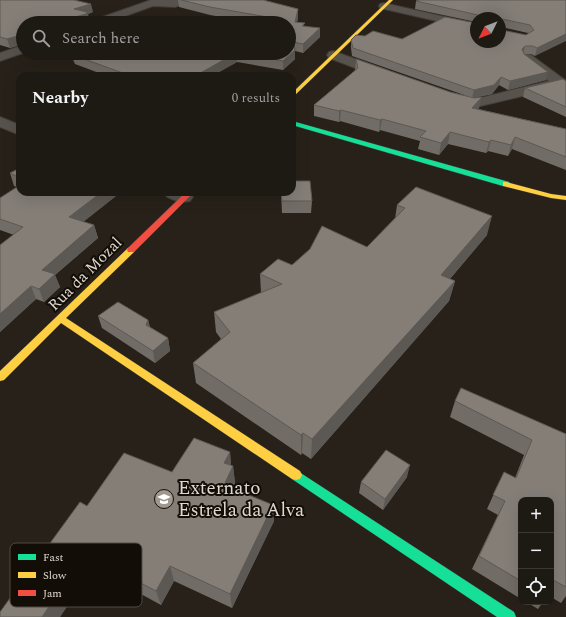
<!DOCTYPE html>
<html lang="en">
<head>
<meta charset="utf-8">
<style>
  body { margin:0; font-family:Spectral,serif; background:#25221c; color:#f1f3f6 }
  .controls { position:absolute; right:12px; bottom:12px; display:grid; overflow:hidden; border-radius:8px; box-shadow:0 4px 16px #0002 }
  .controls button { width:36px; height:36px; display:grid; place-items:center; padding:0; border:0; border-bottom:1px solid #3b3833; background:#1d1913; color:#f1f3f6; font:20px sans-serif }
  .compass { position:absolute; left:470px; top:12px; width:36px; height:36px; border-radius:50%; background:#1d1913; box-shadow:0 4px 16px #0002; rotate:228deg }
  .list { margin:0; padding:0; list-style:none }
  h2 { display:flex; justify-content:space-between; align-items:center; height:52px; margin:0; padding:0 16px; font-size:17px }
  h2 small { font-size:13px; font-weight:400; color:#a0a0a0 }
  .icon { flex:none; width:22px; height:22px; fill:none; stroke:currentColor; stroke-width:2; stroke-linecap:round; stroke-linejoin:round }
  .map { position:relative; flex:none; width:566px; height:617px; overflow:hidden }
  .search { position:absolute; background:#1d1913; box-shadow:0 4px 16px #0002; left:16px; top:16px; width:280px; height:44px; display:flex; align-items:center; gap:10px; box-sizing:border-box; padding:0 14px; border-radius:22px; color:#a0a0a0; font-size:15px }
  .panel { position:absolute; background:#1d1913; box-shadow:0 4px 16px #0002; left:16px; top:72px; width:280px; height:124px; border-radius:12px }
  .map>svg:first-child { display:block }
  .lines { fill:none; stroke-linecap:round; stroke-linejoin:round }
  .street-casing { stroke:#413c36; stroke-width:2 }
  .fast-casing { stroke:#413c36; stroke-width:1 }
  .slow-casing { stroke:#413c36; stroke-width:1 }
  .jam-casing { stroke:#413c36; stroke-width:1 }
  .street { fill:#57524c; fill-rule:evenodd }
  .fast { fill:#16e098; fill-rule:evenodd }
  .slow { fill:#ffcf43; fill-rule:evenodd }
  .jam { fill:#f24e42; fill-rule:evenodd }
  .wall { fill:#726c66; fill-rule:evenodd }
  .shaded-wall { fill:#5c5853 }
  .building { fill:#847e77; stroke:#5c5853; fill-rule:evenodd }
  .labels { text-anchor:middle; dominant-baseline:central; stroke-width:4; stroke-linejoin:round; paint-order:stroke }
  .street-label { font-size:16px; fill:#e0d8cf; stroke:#120d07 }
  .near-poi-label { font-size:19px; fill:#e0d8cf; stroke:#120d07; text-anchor:start }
  .key { fill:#120d07; stroke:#504a43; stroke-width:1 }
  .key-label { font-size:11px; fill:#e0d8cf }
</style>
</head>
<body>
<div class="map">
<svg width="566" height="617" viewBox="0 0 566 617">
  <rect width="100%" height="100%" fill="#272119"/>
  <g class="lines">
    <g class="street-casing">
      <path id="street" d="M191,0l-1,2 -15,5 -22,-1 -47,17h-17l2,-2 60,-21z
        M384,3l92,21v6l-96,-22 -1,-2 1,-2z
        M23,45v8l-23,8v-8z
        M333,51l56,20 2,3 -2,3h-10l-50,-19 -2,-3 2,-3z
        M527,54l4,1 34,25v6l-93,22 -25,-7 -2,-3 2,-3 5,-1 20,6 77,-19 -26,-20 -2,-3 2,-3z
        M0,117l20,8v10l-20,-8z
        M162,192h25l6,5 -3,4c-9,2 -22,-1 -28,-9z"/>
    </g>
    <g class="fast-casing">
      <path id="fast" d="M292,121l217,61 1,2 -1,2h-6l-211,-61z
        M296,470l218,142 2,5h-19l-205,-138 -2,-4 2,-4z"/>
    </g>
    <g class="slow-casing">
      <path id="slow" d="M389,0h4l-101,98v-5z
        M503,182h3l45,12 15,2v4l-15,-2 -48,-12z
        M131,247l4,3 -1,2 -68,66 234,153 2,4 -2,4 -4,1 -4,-1 -231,-156 -57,57 -4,1v-10l128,-123z"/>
    </g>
    <g class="jam-casing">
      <path id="jam" d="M186,192h8l-60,60h-6l-1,-2 1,-2z"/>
    </g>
    <use href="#street" class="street"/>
    <use href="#fast" class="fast"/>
    <use href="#slow" class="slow"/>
    <use href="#jam" class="jam"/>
  </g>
  <path class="wall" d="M0,0l93,12 -5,2 1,7 -1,2h-65v21l-13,4 -10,-3z
    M178,0h85l35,9v9l-1,4 8,4 15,11 -17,16 -8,-2v8l-12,11 -46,-8 -25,14h-105l-32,-12 -5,-11h219v-30h-37l-42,-8 -31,-8z
    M566,0l-31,56 -4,-2h-7l22,26 -38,10 -9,-5 -7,9 -19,4 6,10 -1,1 88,20v41l-54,-21 -4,7 -20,-5 -2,2 -38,-9 -9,11 -21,-6 2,-8 -40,-11 -1,2 -39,-11 -1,1 -25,-6v-11l41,-34 1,-12 94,33 17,4 -115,-40 -1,-8v-8l14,-4 37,3 74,3 24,-24h-24v4l-61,-13 1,-8zM501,27l27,6h1l-3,2 -24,-5z
    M566,81v36l-43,-20 2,-9z
    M20,168v24h101l-38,30 11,3 4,13 -43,37 5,12 -16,15 -8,-3 -36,33 14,-97 -14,-5v-32l17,-11 -3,-1 -4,-13z
    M281,192l31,9 -1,12h-29z
    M397,205l90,30 -37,44 5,2 -6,20 -138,158 -9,-6 -1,2 -105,-72 -3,-20 28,-24 -5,-7 -2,-20 47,-19 -1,-19 32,-9 75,-18 28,-28z
    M98,316l50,4 2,7 18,11 2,13 -15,12 -53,-35z
    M455,401l111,33v162l-5,7 -10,-6v-97h-30v99l-49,-30 26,-54 -11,-6 10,-22 18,-9 9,-23 -74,-38z
    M230,452l1,14h2l2,17 -3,5 41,17 1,16 -42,87 -58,-27 -13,24 -22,-12 -4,-9 -41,-19 -34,52h-60l87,-111 85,-34z
    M407,477l-24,33 -24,-17 2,-11z
    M526,602h17l-5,7z"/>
  <path class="shaded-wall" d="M91,4l2,8 -5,2 1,7 -1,2h-35l21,-14z
    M298,9v9l-3,12v-8z
    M320,28v9l-17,16v-9z
    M566,34v7l-31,15 2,-8z
    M21,35l2,6v3l-13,4 -3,-9z
    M525,46l-2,8 -1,-5z
    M295,50v9l-12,11v-9z
    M236,53l1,9 -25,14h-17z
    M548,72l-2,8 -38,10 2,-9z
    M501,77l-2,8 -7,9 -20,4 2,-8z
    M482,97l-3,11 -10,11 3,-11z
    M341,110l-1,11 -1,1v-11z
    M382,119l-2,11 -1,2 1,-12z
    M450,132l-2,12 -9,11 2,-12z
    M515,137l-3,12 -4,7 3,-11z
    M491,140l-3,11 -2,2 3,-11z
    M102,192h19l-48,38 -4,-13z
    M492,216l-5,19 -51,60 5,-20z
    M94,225l4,13 -43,37 5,12 -16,15 -5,-13 3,-19z
    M455,281l-6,20 -138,158 1,-20z
    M31,286l5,13 -36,33v-18z
    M148,320l3,12 -5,-7z
    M168,338l2,13 -15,12 -2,-12z
    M303,433l-1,20 -1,2v-20z
    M230,452l1,17 -7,-6z
    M410,465l-3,12 -24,33 2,-11z
    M233,466l2,17 -9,18 -2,-16z
    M273,505l1,16 -42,87 -2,-14z
    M87,551l7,14 -34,52h-18z
    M170,566l4,15 -13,24 -5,-14z"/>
  <path class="building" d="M0,0h74l17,4 -17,5 13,3 -1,2 -33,9h-30v13l-2,-1 -14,4 -7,-2z
    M181,0h82l35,9 -3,13 10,1 -3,3 18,2 -17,16 -10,-2 2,8 -12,11 -44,-8h50v-30h-29l8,-5h5l-63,-11z
    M419,0h147v34l-29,14 -4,-2h-8l-3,3 2,5 24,18 -38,9 -9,-4 -7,8 -20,5 -121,-42 -2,-8 5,-5 9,1 8,-5 29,8 43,-22 31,6v19h24v-24h-22v-3l-62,-14zM502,19l28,6 4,5 -8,5 -24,-5 -2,-10z
    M72,53h164l-41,23h-64l-58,-21z
    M356,59l94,33 24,6 8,-1 -10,11 94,21v28l-51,-20 -4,8 -20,-5 -2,2 -39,-10 -9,11 -21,-6 6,-6 -44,-12 -2,1 -39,-10 -2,1 -25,-6 44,-37z
    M563,79l3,2v26l-41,-19z
    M20,168v10l-10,-5z
    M292,181h18l2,20h-30l-1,-9h11z
    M20,185v7h82l-33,25 25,8 -52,45 13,4 -16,15 -8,-3 -31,28v-69l23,-18 -23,-8v-21z
    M416,187l76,29 -51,59 14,6 -143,158 -9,-6 -2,2 -108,-72 37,-31 -16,-20 68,-28 -22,-10 18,-15 14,6 18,-16 12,-23 45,21 38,-39 -8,-3z
    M118,302l30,18 -2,5 22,13 -15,13 -55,-35z
    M461,388l105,46v153l-13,-7 -2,6v-86h-30v81l-42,-25 26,-55 -12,-6 11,-23 12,6 16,-38 -77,-39z
    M194,438l36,14 -6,11 9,3 -9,19 49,20 -43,89 -60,-28 -14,25 -23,-12 3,-6 -49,-22 -45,66h-42v-5l80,-110 7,4 37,-53 48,19z
    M386,450l24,15 -25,34 -24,-17z"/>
  <defs>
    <g id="university-disc" transform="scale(1)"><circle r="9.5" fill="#9f988f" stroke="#120d07"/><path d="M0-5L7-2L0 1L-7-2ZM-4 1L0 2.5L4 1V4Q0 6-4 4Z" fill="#fff"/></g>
  </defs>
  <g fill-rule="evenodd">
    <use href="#university-disc" x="164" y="499"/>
  </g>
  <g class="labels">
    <g class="street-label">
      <text transform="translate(85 274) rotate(-45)">Rua da Mozal</text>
    </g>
    <g class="near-poi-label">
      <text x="178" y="488">Externato<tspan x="178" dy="22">Estrela da Alva</tspan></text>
    </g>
  </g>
  <rect x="10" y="543" width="132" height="64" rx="6" class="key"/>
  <rect x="18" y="554" width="18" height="6" fill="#16e098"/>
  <rect x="18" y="572" width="18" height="6" fill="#ffcf43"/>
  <rect x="18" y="590" width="18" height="6" fill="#f24e42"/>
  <g class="key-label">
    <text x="43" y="561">Fast</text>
    <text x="43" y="579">Slow</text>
    <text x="43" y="597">Jam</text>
  </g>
</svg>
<div class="controls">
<button>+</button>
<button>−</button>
<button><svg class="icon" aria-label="locate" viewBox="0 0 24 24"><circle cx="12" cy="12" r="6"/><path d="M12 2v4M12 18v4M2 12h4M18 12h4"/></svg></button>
</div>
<svg class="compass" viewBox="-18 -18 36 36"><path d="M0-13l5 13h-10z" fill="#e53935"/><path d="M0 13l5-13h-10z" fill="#a0a0a0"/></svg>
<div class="search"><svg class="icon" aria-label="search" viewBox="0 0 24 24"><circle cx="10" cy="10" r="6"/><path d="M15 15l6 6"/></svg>Search here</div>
<section class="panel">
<h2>Nearby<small>0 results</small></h2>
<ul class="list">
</ul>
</section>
</div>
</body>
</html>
